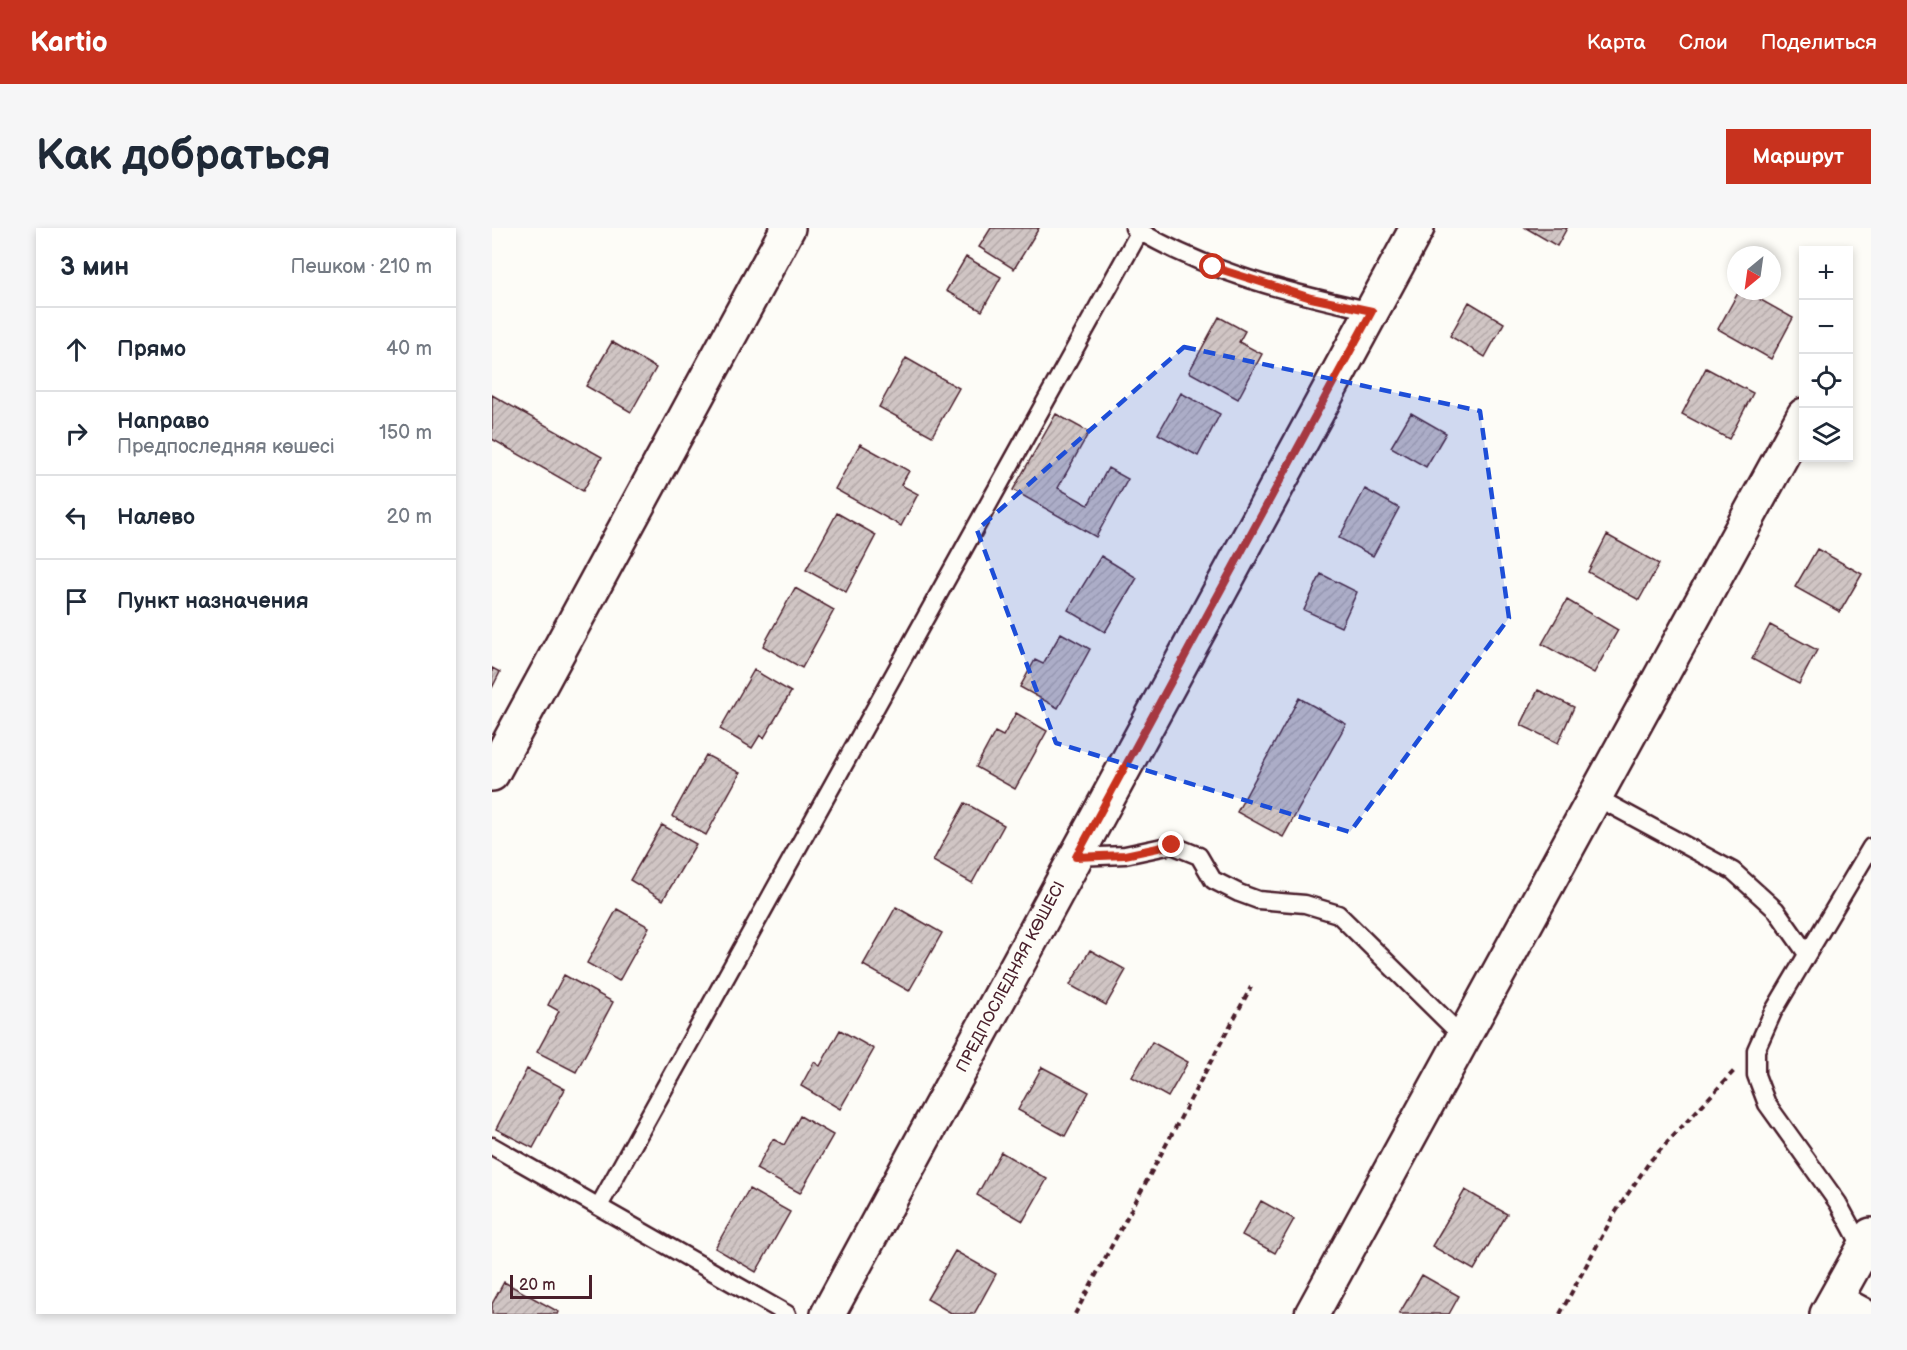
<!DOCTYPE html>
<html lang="ru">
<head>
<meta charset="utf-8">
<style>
  body { margin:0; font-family:"Balsamiq Sans",sans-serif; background:#f6f6f7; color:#1f2937 }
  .controls { position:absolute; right:18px; top:18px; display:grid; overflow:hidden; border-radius:0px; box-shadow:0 3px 9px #0003 }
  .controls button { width:54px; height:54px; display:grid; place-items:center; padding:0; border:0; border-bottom:2px solid #e0e1e3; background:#fff; color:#1f2937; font:30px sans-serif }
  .compass { position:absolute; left:1235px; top:18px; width:54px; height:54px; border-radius:50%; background:#fff; box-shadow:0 3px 9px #0003; rotate:209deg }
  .scale { position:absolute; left:18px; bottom:15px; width:82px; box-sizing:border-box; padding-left:6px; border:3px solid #4a1f2b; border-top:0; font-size:16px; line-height:21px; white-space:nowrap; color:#4a1f2b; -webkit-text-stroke:4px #fdfcf7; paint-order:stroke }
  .stop { position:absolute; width:18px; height:18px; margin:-14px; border:4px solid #c8321e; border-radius:50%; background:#fff }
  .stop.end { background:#c8321e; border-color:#fff; box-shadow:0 2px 6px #0008 }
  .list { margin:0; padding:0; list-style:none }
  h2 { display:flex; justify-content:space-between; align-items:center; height:78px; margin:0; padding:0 24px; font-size:26px }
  h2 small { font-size:20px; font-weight:400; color:#747a83 }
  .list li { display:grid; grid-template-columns:39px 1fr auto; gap:18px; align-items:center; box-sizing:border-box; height:84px; padding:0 24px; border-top:2px solid #e0e1e3 }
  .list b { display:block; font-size:22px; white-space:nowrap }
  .list p { margin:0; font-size:20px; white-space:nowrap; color:#747a83 }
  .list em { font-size:20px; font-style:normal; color:#747a83 }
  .icon { flex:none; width:33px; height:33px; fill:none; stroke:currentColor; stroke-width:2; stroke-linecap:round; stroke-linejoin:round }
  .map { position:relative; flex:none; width:1379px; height:1086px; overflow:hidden; border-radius:0px }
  header { display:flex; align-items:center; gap:36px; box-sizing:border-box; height:84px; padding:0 30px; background:#c8321e; color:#fff }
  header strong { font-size:28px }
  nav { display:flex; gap:33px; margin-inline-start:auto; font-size:21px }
  .intro { display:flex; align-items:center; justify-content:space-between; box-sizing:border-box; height:144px; padding:0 36px }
  h1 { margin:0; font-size:42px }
  .button { padding:15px 27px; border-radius:0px; background:#c8321e; color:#fff; font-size:21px; font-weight:700 }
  main { display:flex; gap:36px; padding:0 36px }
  aside { flex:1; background:#fff; border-radius:0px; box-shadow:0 3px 9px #0003 }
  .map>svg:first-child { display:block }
  .building { fill:url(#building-hatch); stroke:#4a1f2b; stroke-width:1.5 }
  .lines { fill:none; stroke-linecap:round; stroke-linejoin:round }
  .lane-casing { stroke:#4a1f2b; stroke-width:21 }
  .street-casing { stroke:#4a1f2b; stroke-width:38 }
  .path { stroke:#4a1f2b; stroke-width:4; stroke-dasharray:6 4.5; stroke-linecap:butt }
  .lane { stroke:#fdfcf7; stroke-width:16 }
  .street { stroke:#fdfcf7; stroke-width:33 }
  .route { stroke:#c8321e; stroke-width:8 }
  .marked { fill:#1d4ed8; fill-opacity:0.2; stroke:#1d4ed8; stroke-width:4.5; stroke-dasharray:12 8; stroke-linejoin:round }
  .labels { text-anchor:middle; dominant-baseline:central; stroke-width:4.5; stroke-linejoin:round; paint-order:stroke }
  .street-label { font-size:16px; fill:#4a1f2b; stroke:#fdfcf7 }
</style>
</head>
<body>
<header>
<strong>Kartio</strong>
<nav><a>Карта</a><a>Слои</a><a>Поделиться</a></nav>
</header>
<div class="intro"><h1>Как добраться</h1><a class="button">Маршрут</a></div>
<main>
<aside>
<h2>3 мин<small>Пешком · 210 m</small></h2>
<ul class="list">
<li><svg class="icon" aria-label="ahead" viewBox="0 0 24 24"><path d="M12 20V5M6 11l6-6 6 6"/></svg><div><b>Прямо</b></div><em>40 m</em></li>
<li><svg class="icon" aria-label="right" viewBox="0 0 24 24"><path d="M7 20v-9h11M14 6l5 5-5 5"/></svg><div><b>Направо</b><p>Предпоследняя көшесі</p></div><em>150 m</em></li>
<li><svg class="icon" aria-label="left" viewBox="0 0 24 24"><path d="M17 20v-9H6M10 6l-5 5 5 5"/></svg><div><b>Налево</b></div><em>20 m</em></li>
<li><svg class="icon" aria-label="arrive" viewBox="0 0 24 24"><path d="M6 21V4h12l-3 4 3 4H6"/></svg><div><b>Пункт назначения</b></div></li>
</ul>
</aside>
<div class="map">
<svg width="1379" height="1086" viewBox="0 0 1379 1086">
  <defs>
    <pattern id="building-hatch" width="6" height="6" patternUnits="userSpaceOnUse" patternTransform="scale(1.5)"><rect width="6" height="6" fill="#d0c5c4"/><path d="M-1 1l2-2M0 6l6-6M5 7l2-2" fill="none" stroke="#b4a9a9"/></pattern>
  </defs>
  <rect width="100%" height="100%" fill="#fdfcf7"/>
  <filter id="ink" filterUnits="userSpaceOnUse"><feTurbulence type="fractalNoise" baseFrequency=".0167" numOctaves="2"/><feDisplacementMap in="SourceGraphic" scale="12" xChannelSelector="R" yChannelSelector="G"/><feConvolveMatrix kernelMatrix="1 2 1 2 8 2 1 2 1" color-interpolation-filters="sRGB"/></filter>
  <g filter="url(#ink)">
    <path class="building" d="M499,0h48l-25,41 -35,-22z
      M1034,0h41l-10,18z
      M474,29l35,20 -19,34 -36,-20z
      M1247,63h6l48,27 -22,41 -53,-30z
      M977,74l35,21 -19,34 -35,-21z
      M727,89l26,14 -6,11 23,12 -24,45 -49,-27z
      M120,114l44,26 -25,44 -45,-26z
      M414,130l53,30 -27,48 -53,-29z
      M1214,140l47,25 -24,46 -47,-25z
      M689,165l39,21 -22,42 -40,-22z
      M0,167l110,62 -19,34 -91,-52z
      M919,185l35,20 -20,34 -35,-20z
      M564,186l33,18 -31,56 30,17 20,-37 20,11 -32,58 -83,-47z
      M368,216l49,27 -8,14 17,9 -17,32 -66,-37z
      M873,261l34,19 -26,48 -34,-18z
      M345,285l39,22 -30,57 -40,-22z
      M1115,307l52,29 -20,36 -51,-28z
      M1325,321l45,25 -22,38 -45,-25z
      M609,328l36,22 -32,54 -37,-22z
      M829,346l36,18 -16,35 -37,-17z
      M303,360l39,22 -32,58 -39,-22z
      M1075,372l51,30 -24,43 -52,-29z
      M1278,397l47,25 -18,34 -47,-25z
      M569,405l29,16 -32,59 -38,-21 15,-27 8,4z
      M0,440l8,4 -8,16z
      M262,442l37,22 -27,46 -4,-3 -8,13 -32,-19z
      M1046,462l36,17 -16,36 -37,-18z
      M807,470l47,26 -63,113 -46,-25z
      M524,485l31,18 -32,58 -39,-22 19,-35 8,4z
      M214,527l34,18 -34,62 -34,-19z
      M473,575l39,22 -32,58 -39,-22z
      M170,597l34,19 -33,56 -33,-20z
      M404,679l46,26 -33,58 -46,-26z
      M125,681l32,18 -30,54 -32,-18z
      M598,722l36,20 -20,35 -36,-20z
      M72,747l49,27 -37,70 -39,-20 22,-41 -11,-6z
      M348,802l34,19 -34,60 -39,-23 13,-24 6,4z
      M660,814l36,20 -20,35 -36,-20z
      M550,839l47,25 -24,44 -47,-26z
      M35,841l38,20 -32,59 -37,-19z
      M308,888l33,19 -33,58 -44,-24 17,-30 11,6z
      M509,924l46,27 -24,42 -46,-26z
      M257,961l41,23 -34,60 -41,-24z
      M973,962l42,24 -33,56 -42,-24z
      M769,973l33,18 -19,34 -33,-18z
      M463,1023l41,23 -22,40h-21l-26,-15z
      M930,1047l37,21 -10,18h-50z
      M12,1054l55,30 -1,2h-66v-10z"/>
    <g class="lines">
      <g class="lane-casing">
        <path id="lane" d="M642,0c73,44 155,65 238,83
          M1104,569l137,74 43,39 31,44
          M584,629l49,-2 47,-10 27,11 14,24 26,13 19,7 47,4 33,10 126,124
          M0,918l295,168
          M107,978l541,-975
          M1371,1021l-25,-46 -71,-99 -11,-29v-25l17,-38 98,-165"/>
      </g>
      <g class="street-casing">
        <path id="street" d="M0,546l296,-546
          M1343,1072l26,14
          M336,1086l589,-1086
          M820,1086l492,-899
          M1335,1086l44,-79"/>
      </g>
      <path class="path" d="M583,1086l176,-327
        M1068,1086l53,-98 37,-55 84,-90"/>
      <use href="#lane" class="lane"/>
      <use href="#street" class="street"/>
    </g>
  </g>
  <g class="lines" filter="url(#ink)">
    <path class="route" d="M680,617l-47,10 -49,2 296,-546 -61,-13 -98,-31"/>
  </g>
  <path class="marked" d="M692,119l296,64 29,207 -159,214 -294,-89 -79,-213z"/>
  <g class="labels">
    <g class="street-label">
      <text transform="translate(519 749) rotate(-62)">ПРЕДПОСЛЕДНЯЯ КӨШЕСІ</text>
    </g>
  </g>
</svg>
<div class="controls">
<button>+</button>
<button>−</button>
<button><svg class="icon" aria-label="locate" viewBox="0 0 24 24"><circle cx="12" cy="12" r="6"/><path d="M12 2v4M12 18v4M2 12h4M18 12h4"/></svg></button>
<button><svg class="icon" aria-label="layers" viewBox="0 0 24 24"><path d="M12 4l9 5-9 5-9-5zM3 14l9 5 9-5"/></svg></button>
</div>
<svg class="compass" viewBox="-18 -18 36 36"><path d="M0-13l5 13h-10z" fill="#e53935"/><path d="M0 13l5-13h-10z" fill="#747a83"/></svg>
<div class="scale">20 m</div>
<div class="stop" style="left:721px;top:39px"></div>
<div class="stop end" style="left:680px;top:617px"></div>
</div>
</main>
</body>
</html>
